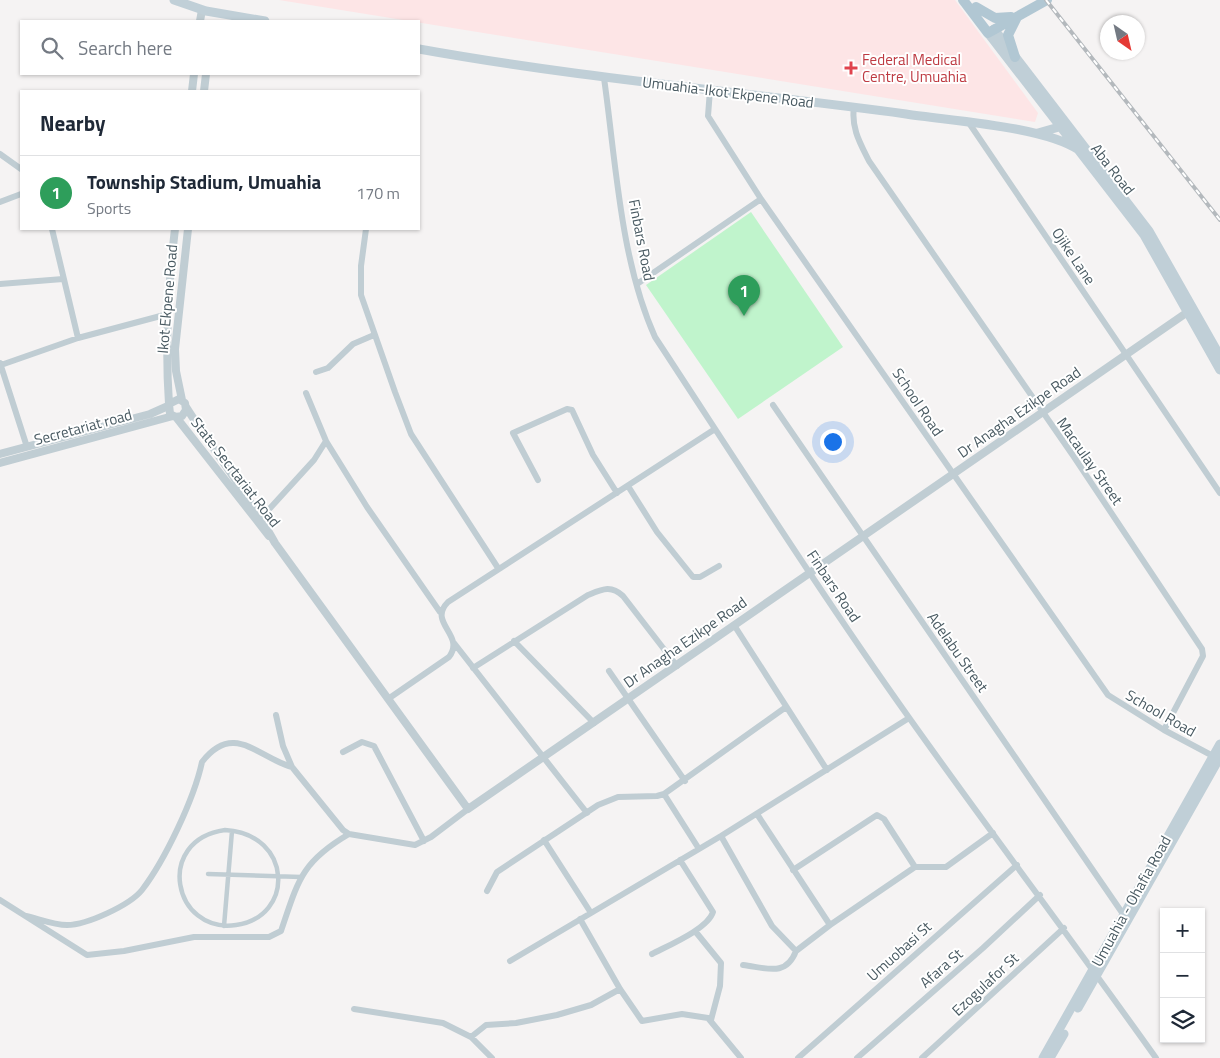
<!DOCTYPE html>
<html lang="en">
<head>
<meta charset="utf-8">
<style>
  body { margin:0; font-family:"Titillium Web",sans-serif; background:#f6f6f7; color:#1f2937 }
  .controls { position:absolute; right:15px; bottom:15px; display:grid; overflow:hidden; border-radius:0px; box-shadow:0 1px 4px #0004 }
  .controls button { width:45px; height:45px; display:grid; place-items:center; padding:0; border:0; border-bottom:1px solid #e0e1e3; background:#fff; color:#1f2937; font:25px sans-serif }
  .compass { position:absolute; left:1100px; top:15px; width:45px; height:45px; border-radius:50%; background:#fff; box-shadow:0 1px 4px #0004; rotate:146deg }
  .you { position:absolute; left:832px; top:441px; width:18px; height:18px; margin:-12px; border:4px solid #fff; border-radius:50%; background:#1a73e8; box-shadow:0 0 0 8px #1a73e833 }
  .badge { display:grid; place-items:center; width:32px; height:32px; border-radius:50%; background:#1a73e8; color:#fff; font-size:16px; font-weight:700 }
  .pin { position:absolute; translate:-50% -41px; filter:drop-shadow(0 1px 2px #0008) }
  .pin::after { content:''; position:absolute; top:26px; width:18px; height:15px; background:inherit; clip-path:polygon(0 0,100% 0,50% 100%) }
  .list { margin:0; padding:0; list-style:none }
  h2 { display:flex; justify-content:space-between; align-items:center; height:65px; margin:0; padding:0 20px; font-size:21px }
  h2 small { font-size:16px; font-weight:400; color:#747a83 }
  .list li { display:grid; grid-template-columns:32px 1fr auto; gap:15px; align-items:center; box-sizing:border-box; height:75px; padding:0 20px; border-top:1px solid #e0e1e3 }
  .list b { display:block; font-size:19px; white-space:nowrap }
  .list p { margin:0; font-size:16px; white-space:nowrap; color:#747a83 }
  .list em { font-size:16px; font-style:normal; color:#747a83 }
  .icon { flex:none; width:28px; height:28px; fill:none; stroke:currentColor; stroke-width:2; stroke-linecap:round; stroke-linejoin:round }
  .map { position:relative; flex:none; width:1220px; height:1058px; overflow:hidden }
  .search { position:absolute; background:#fff; box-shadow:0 1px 4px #0004; left:20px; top:20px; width:400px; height:55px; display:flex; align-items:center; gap:12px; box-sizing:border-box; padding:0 18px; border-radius:0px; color:#747a83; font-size:19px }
  .panel { position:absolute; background:#fff; box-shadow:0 1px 4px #0004; left:20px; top:90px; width:400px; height:140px; border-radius:0px }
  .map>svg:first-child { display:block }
  .medical { fill:#fde5e6 }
  .green { fill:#c0f4cc }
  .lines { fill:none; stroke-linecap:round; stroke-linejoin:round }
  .pedestrian { stroke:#c0cdd3; stroke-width:4.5 }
  .minor { stroke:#c0cdd3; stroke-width:6 }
  .tertiary { stroke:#c0cdd3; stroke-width:8 }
  .secondary { stroke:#c0cfd7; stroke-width:9 }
  .primary { stroke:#b1c7d3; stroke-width:10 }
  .rail-casing { stroke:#b4b9bd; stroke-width:4 }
  .rail { stroke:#fff; stroke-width:2; stroke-dasharray:5.5; stroke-linecap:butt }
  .health-dot { fill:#e0444e; stroke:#fff; stroke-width:2 }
  .labels { text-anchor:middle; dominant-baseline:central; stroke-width:4; stroke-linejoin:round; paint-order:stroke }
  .health-label { font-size:15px; fill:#be3a42; stroke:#fff; text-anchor:start }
  .street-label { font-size:15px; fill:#495a62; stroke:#fff }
</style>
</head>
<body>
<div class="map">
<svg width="1220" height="1058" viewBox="0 0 1220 1058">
  <rect width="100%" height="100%" fill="#f5f3f3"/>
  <path class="medical" d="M279,0h676l83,113 -3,9z"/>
  <path class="green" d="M751,212l92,135 -105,72 -92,-134z"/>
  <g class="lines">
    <path class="pedestrian" d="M225,830c68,4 70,87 11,95 -63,9 -82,-85 -11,-95z
      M208,874l93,3
      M224,926l8,-95"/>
    <path class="minor" d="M604,78c12,84 16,181 51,259 84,128 166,257 255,382 81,114 165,225 246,339
      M710,90l-2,26 53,83 347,496 56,35 49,26
      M854,107c-3,21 6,36 15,54l205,296 128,192 1,7 -39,74
      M969,123l251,370
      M0,154l21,15
      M0,202l21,-8
      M366,229l-5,37v29l34,97 16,42 87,134
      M0,284l63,-5
      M637,284l124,-85
      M78,338l90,-24
      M0,363l27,84
      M1,365l77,-27 -26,-109
      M316,372l12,-4 25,-24 21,-9
      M773,405l350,509
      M326,441l41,66 73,105
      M538,480l-25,-47 54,-24 5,1 21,45 24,38
      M628,486l29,46 36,45h7l19,-11
      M262,517l52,-57 12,-19 -20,-48
      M734,625l93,145
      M514,641l80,82
      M454,643l133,170
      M473,668l115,-73c15,-6 23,-10 35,1l54,70
      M609,671l76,110
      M388,699l61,-42c17,-22 -22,-34 -1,-55l267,-173
      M276,715l7,31 9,21 51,63 6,4 66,11 16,-8 37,-28
      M343,752l19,-10 12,4 50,95
      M664,794l35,55
      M757,814l73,111
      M721,836l51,90 24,25 34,-26 85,-58h31l47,-34
      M544,840l47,73
      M793,870l84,-55 7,4 31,48
      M487,891l10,-19 101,-67 20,-8 39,-1 7,-2 122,-87
      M0,900l87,55 37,-4 70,-14h75l12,-6c17,-50 20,-69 68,-97
      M26,916c13,3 28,9 41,9 20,0 63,-20 75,-35 23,-30 52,-91 60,-128 32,-41 56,-4 90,5
      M580,919l40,70 22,32 40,-7 26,4 33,40
      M695,931l26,32 -1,23 -9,34
      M652,954c15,-8 56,-25 61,-42l-33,-52
      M510,961l211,-125 188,-118
      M743,965c24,3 43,12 53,-14
      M354,1009l89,14 28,14 21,21
      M471,1037l15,-12 30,-2 41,-8 34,-10 29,-16
      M798,1058l219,-193
      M857,1058l126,-110 57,-53
      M922,1058l142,-130"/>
    <path class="tertiary" d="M200,21l2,-11
      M192,91l2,-17
      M204,91l2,-17
      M182,400l-6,-29 -1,-22 13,-120
      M169,404c-4,-58 -1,-117 6,-175
      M186,407c29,46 63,88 89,136l193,266 724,-500
      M176,417l6,-1 4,-6 -1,-7 -6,-4 -10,5 1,10 6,3 93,119
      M0,454l150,-40 18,-8
      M0,463l173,-47"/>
    <path class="secondary" d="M174,0l32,11 59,10
      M994,29l155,202 71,125
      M988,33l156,202 76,135
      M419,49c161,29 324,43 487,65 45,7 137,12 173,36
      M1038,133l28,-8
      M1078,1008l142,-251
      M1043,1058l177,-314
      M1050,1058l14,-24"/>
    <path class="primary" d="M963,0l25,33 59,-33
      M976,7l19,11 16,-1
      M1015,57l-7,-22 9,-18"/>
    <g class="rail-casing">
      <path id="rail" d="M1046,0l174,220"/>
    </g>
    <use href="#rail" class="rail"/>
  </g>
  <path class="health-dot" d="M848.5 60.5h5v5h5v5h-5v5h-5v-5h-5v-5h5z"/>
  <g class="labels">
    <g class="health-label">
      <text x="862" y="59">Federal Medical<tspan x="862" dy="17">Centre, Umuahia</tspan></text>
    </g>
    <g class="street-label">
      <text transform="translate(728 92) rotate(7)">Umuahia-Ikot Ekpene Road</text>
      <text transform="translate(1113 169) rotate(52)">Aba Road</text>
      <text transform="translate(642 240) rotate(79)">Finbars Road</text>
      <text transform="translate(1074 256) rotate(56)">Ojike Lane</text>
      <text transform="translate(167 299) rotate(-85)">Ikot Ekpene Road</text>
      <text transform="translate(918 402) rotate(56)">School Road</text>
      <text transform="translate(1019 412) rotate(-35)">Dr Anagha Ezikpe Road</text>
      <text transform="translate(83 427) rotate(-15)">Secretariat road</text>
      <text transform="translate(1090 461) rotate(55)">Macaulay Street</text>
      <text transform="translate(236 472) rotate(52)">State Secrtariat Road</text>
      <text transform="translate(834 586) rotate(56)">Finbars Road</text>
      <text transform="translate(685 642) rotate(-35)">Dr Anagha Ezikpe Road</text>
      <text transform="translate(958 652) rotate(55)">Adelabu Street</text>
      <text transform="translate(1161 713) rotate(30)">School Road</text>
      <text transform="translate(1131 901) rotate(-61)">Umuahia - Ohafia Road</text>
      <text transform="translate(899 951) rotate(-42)">Umuobasi St</text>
      <text transform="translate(941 968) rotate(-41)">Afara St</text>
      <text transform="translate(985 984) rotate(-43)">Ezogulafor St</text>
    </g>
  </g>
</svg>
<div class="controls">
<button>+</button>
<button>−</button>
<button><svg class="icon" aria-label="layers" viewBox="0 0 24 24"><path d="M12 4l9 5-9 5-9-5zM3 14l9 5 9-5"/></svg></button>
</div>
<svg class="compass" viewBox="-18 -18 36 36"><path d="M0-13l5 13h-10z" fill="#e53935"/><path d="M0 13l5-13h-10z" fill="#747a83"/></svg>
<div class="you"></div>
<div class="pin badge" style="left:744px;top:316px;background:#2e9e5b">1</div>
<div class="search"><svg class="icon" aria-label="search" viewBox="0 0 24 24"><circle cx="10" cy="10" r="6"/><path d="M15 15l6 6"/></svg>Search here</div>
<section class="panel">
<h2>Nearby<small></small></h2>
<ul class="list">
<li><span class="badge" style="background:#2e9e5b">1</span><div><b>Township Stadium, Umuahia</b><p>Sports</p></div><em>170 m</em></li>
</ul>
</section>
</div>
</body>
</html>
